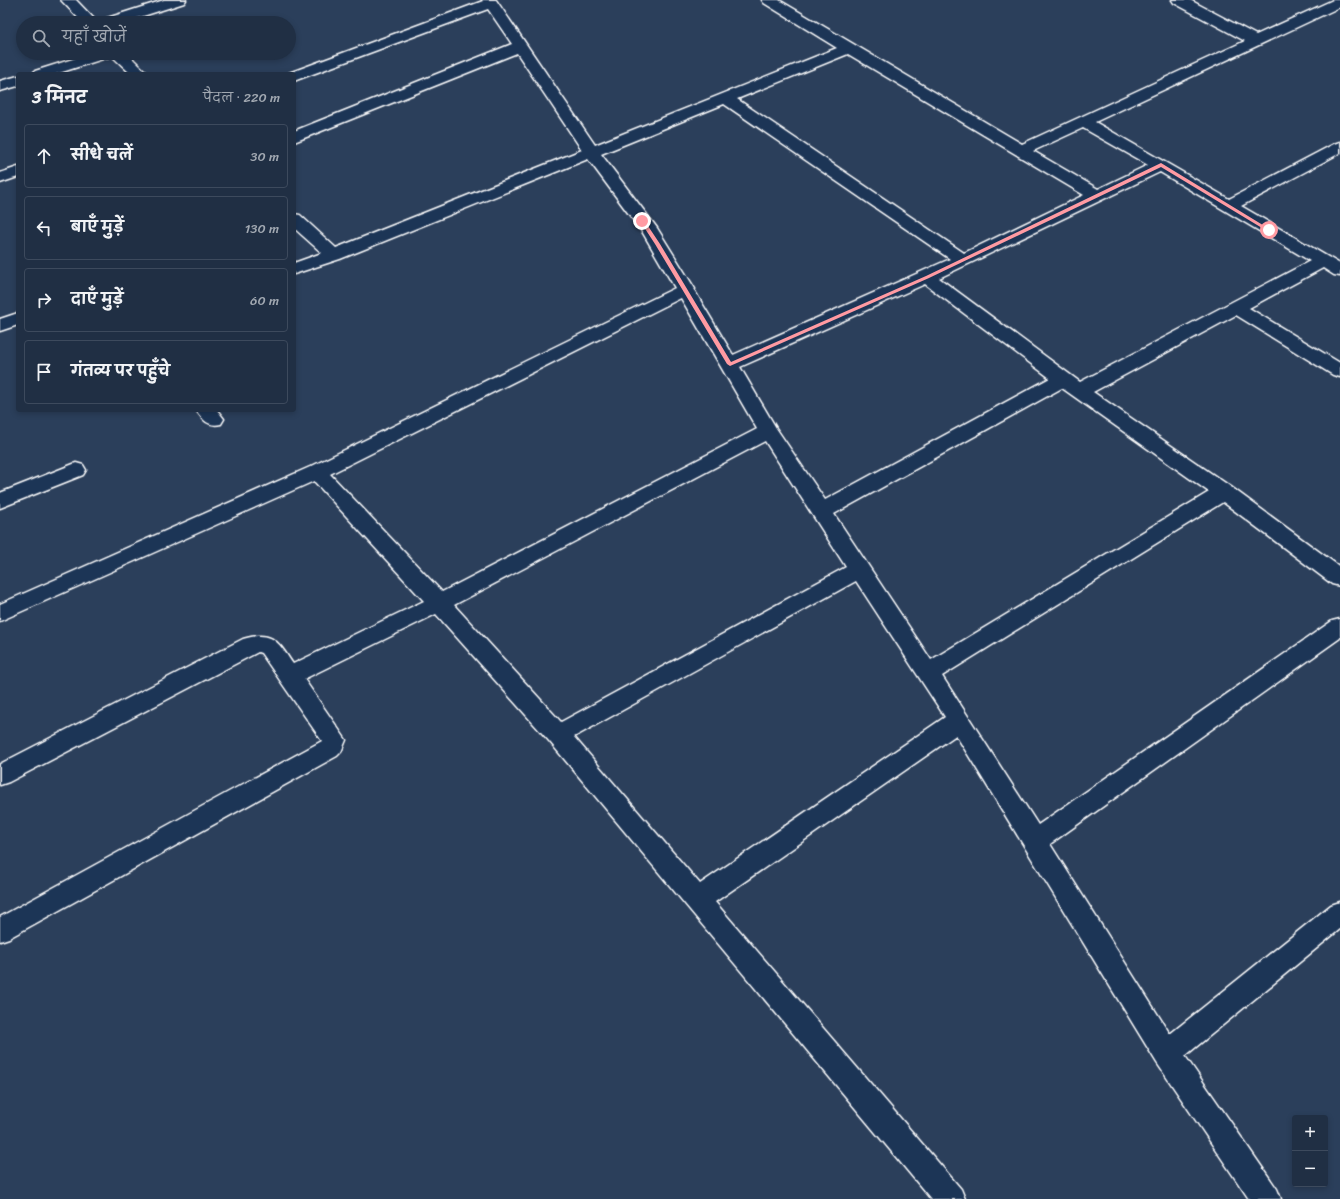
<!DOCTYPE html>
<html lang="hi">
<head>
<meta charset="utf-8">
<style>
  body { margin:0; font-family:Sriracha,"Playpen Sans Deva",sans-serif; background:#28374b; color:#f1f3f6 }
  .controls { position:absolute; right:12px; bottom:12px; display:grid; overflow:hidden; border-radius:4px; box-shadow:0 2px 6px #0003 }
  .controls button { width:36px; height:36px; display:grid; place-items:center; padding:0; border:0; border-bottom:1px solid #3d4a5d; background:#202f44; color:#f1f3f6; font:20px sans-serif }
  .stop { position:absolute; width:12px; height:12px; margin:-9px; border:3px solid #ff9aa2; border-radius:50%; background:#fff }
  .stop.end { background:#ff9aa2; border-color:#fff; box-shadow:0 1px 4px #0008 }
  .list { margin:0; padding:0; list-style:none }
  h2 { display:flex; justify-content:space-between; align-items:center; height:52px; margin:0; padding:0 16px; font-size:17px }
  h2 small { font-size:13px; font-weight:400; color:#a2a9b2 }
  .list li { display:grid; grid-template-columns:26px 1fr auto; gap:12px; align-items:center; box-sizing:border-box; height:64px; margin:0 8px 8px; padding:0 8px; border:1px solid #3d4a5d; border-radius:4px }
  .list b { display:block; font-size:15px; white-space:nowrap }
  .list em { font-size:13px; font-style:normal; color:#a2a9b2 }
  .icon { flex:none; width:22px; height:22px; fill:none; stroke:currentColor; stroke-width:2; stroke-linecap:round; stroke-linejoin:round }
  .map { position:relative; flex:none; width:1340px; height:1199px; overflow:hidden }
  .search { position:absolute; background:#202f44; box-shadow:0 2px 6px #0003; left:16px; top:16px; width:280px; height:44px; display:flex; align-items:center; gap:10px; box-sizing:border-box; padding:0 14px; border-radius:22px; color:#a2a9b2; font-size:15px }
  .panel { position:absolute; background:#202f44; box-shadow:0 2px 6px #0003; left:16px; top:72px; width:280px; height:340px; border-radius:4px }
  .map>svg:first-child { display:block }
  .lines { fill:none; stroke-linecap:round; stroke-linejoin:round }
  .minor-casing { stroke:#fff; stroke-width:3 }
  .minor { fill:#1d3557; fill-rule:evenodd }
  .route { fill:#ff9aa2 }
</style>
</head>
<body>
<div class="map">
<svg width="1340" height="1199" viewBox="0 0 1340 1199">
  <rect width="100%" height="100%" fill="#2b3f5b"/>
  <filter id="ink" filterUnits="userSpaceOnUse"><feTurbulence type="fractalNoise" baseFrequency=".025" numOctaves="2"/><feDisplacementMap in="SourceGraphic" scale="8" xChannelSelector="R" yChannelSelector="G"/><feConvolveMatrix kernelMatrix="1 2 1 2 8 2 1 2 1" color-interpolation-filters="sRGB"/></filter>
  <g filter="url(#ink)">
    <g class="lines">
      <g class="minor-casing">
        <path id="minor" d="M61,0h15l22,23h-15z
          M164,0h22l-2,3 -63,20h-22l2,-3z
          M482,0h14l99,145 242,-97 -73,-45 -2,-3h17l243,144 223,-103 -71,-38 -2,-3h18l66,35 77,-35h7v7l-245,115 134,77 105,-55 6,-2v11l-99,53 99,58v12l-6,-1 -11,-7 -74,40 91,55v14l-7,-2 -97,-60 -143,77 138,95 109,80v19l-8,-2 -109,-82 -281,174 96,149 294,-204 8,-2v19l-290,206 120,190 161,-129 9,-3v27l-155,127 92,133 4,10h-32l-92,-136 -201,-328 -241,167 246,287 4,10h-34l-381,-457 -114,-128 -132,65 42,61 -5,12 -4,4 -328,182 -9,3v-24l322,-176 -61,-88 -3,-1 -249,130 -9,3v-21l243,-125c30,-9 35,3 50,25l131,-63 -110,-120 -314,140v-17l310,-137 365,-179 -32,-55 -55,-74 -248,100 -46,15v-11l28,-10 -28,-25v-14l6,1 36,33 246,-98 -65,-97 -223,89v-11l218,-87 -24,-35 -189,70 -5,2v-7h-6l1,-1 194,-72zM848,54l236,141 -120,58 -227,-154zM724,104l226,155 -217,96 -39,-65 1,-1 -38,-61 -56,-74zM1083,128l65,37 -50,24 -65,-38zM1160,172l150,89 -230,121 -141,-104zM925,284l125,94 -225,122 -49,-72 -36,-61zM681,298l76,131 -315,163 -112,-118zM1062,388l147,104 -278,168 -97,-146zM765,441l81,126 -285,155 -107,-117zM856,581l89,136 -245,167 -126,-147z
          M92,53h35l21,21h-17l-19,-18 -56,18h-24l3,-3z
          M18,76v10l-18,5v-10z
          M18,167v10l-18,6v-10z
          M18,313v12l-18,6v-12z
          M196,410h21l7,9 -3,5c-13,3 -18,-4 -25,-14z
          M76,463l7,2 3,5 -3,5 -83,33v-15z"/>
      </g>
      <use href="#minor" class="minor"/>
    </g>
  </g>
  <path class="route" d="M1161,163l110,67 -4,1 -106,-64 -232,111 -199,88 -3,-2 -72,-120 -15,-23 4,-1 16,24 71,118 195,-86z"/>
</svg>
<div class="controls">
<button>+</button>
<button>−</button>
</div>
<div class="stop" style="left:1269px;top:230px"></div>
<div class="stop end" style="left:642px;top:221px"></div>
<div class="search"><svg class="icon" aria-label="search" viewBox="0 0 24 24"><circle cx="10" cy="10" r="6"/><path d="M15 15l6 6"/></svg>यहाँ खोजें</div>
<section class="panel">
<h2>3 मिनट<small>पैदल · 220 m</small></h2>
<ul class="list">
<li><svg class="icon" aria-label="ahead" viewBox="0 0 24 24"><path d="M12 20V5M6 11l6-6 6 6"/></svg><div><b>सीधे चलें</b></div><em>30 m</em></li>
<li><svg class="icon" aria-label="left" viewBox="0 0 24 24"><path d="M17 20v-9H6M10 6l-5 5 5 5"/></svg><div><b>बाएँ मुड़ें</b></div><em>130 m</em></li>
<li><svg class="icon" aria-label="right" viewBox="0 0 24 24"><path d="M7 20v-9h11M14 6l5 5-5 5"/></svg><div><b>दाएँ मुड़ें</b></div><em>60 m</em></li>
<li><svg class="icon" aria-label="arrive" viewBox="0 0 24 24"><path d="M6 21V4h12l-3 4 3 4H6"/></svg><div><b>गंतव्य पर पहुँचे</b></div></li>
</ul>
</section>
</div>
</body>
</html>
